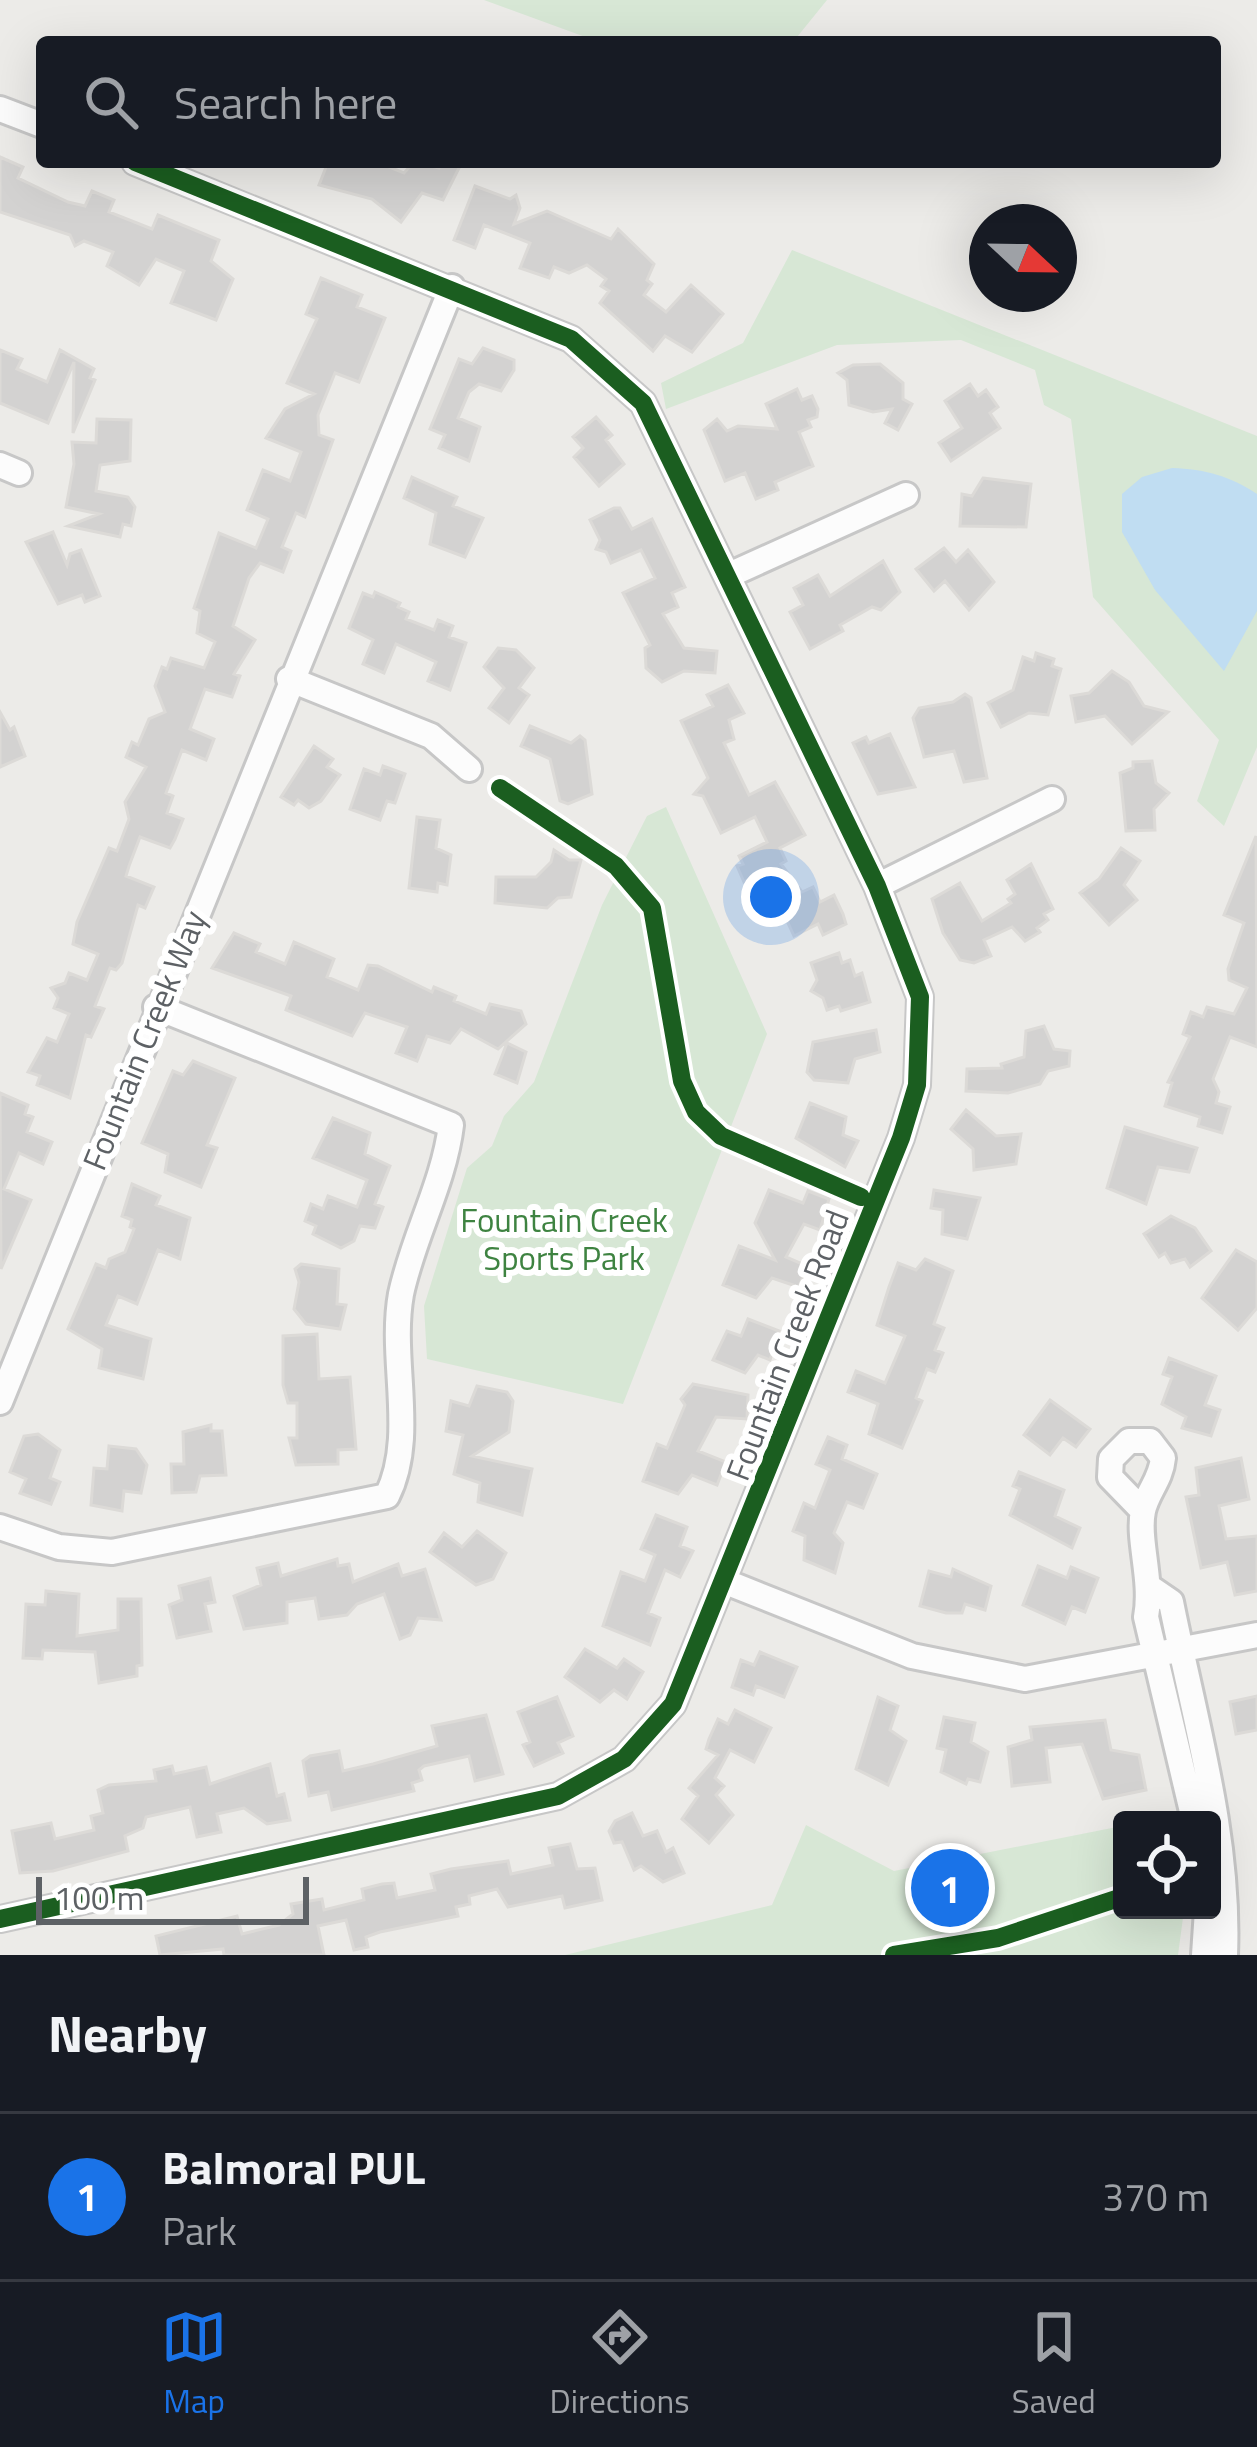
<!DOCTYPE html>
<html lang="en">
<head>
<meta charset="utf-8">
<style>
  body { margin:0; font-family:"Titillium Web",sans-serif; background:#20242c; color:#f1f3f6 }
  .controls { position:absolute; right:36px; bottom:36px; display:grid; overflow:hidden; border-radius:12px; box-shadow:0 12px 48px #0002 }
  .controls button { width:108px; height:108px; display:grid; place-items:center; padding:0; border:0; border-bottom:3px solid #363941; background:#171b24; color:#f1f3f6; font:60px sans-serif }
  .compass { position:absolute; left:969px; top:204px; width:108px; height:108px; border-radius:50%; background:#171b24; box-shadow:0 12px 48px #0002; rotate:112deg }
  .scale { position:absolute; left:36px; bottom:30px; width:273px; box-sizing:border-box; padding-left:12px; border:6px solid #5d6165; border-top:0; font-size:33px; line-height:42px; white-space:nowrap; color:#5d6165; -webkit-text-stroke:9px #fff; paint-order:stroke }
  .you { position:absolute; left:771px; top:897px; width:42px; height:42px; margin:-30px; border:9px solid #fff; border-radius:50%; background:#1a73e8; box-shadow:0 0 0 18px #1a73e833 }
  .badge { display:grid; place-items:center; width:78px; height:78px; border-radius:50%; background:#1a73e8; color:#fff; font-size:39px; font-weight:700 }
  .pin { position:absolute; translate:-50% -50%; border:6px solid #fff; box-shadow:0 3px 12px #0006 }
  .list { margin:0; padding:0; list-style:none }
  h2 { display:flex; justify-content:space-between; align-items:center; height:156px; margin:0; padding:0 48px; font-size:51px }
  h2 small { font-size:39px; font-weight:400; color:#9ea1a6 }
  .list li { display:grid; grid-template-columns:78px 1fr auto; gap:36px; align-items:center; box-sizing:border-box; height:168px; padding:0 48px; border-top:3px solid #363941 }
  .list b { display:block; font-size:45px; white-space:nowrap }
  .list p { margin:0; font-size:39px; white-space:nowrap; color:#9ea1a6 }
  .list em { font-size:39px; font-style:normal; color:#9ea1a6 }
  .icon { flex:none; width:66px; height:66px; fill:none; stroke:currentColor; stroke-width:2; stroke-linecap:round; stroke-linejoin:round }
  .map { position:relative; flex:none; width:1257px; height:1955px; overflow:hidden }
  .search { position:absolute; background:#171b24; box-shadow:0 12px 48px #0002; left:36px; right:36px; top:36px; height:132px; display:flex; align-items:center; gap:30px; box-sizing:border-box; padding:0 42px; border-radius:12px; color:#9ea1a6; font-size:45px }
  .sheet { height:324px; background:#171b24 }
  nav { display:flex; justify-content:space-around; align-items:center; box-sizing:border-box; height:168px; border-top:3px solid #363941; background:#171b24; font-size:33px; color:#9ea1a6 }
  nav a { display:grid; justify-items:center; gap:6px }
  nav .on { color:#1a73e8 }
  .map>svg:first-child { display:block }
  .green { fill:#d7e7d5 }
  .water { fill:#c0ddf2 }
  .building { fill:#d3d2d1; stroke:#dcdad7; stroke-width:3 }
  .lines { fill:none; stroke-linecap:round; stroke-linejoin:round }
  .minor-casing { stroke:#c7c7c7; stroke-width:30 }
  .minor { stroke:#fcfcfc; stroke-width:24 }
  .cycleway-casing { stroke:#fff; stroke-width:26 }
  .cycleway { stroke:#1b5e20; stroke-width:18 }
  .labels { text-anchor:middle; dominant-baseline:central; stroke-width:12; stroke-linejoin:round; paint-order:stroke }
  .street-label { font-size:33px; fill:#5d6165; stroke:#fff }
  .park-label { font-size:33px; fill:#3e8341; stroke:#fff }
</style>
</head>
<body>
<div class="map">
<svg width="1257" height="1955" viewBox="0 0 1257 1955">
  <rect width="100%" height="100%" fill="#ecebe8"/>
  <path class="green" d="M484,0h343l-34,42h-194z
    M792,250l465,186v311l-33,79 -27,-25 22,-61 -126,-143 -22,-178 -27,-14 -9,-35 -74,-30 -124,5 -171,64 -5,-26 82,-40z
    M666,807l101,227 -144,370 -196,-45 -3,-53 43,-138 25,-22 12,-30 30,-34 68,-177 45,-89z
    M806,1825l88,46 228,-45v84h62l-6,45h-613l207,-50z"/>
  <path class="water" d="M1172,468c33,1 58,8 85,26v117l-33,60 -69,-81 -33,-58v-38l20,-17z"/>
  <path class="building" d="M0,157l23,10 -5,11 50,24 17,4 7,-15 22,9 -5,12 43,17 6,-14 61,25 -8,21 22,18 -17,41 -45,-17 13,-32 -28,-12 -17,26 -32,-19 6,-14 -29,-11 -9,5 -5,-11 -70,-23z
    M328,162h49l27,11 10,-11 25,6 4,-6h19l-19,38 -21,-7 -21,29 -29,-23 -53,-14z
    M475,186l35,13 6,-4 4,13 -6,16 33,-13 64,28 7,-10 36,35 -7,16 5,4 -8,11 22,17 25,-27 32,29 -31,38 -27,-16 -12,15 -53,-48 9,-12 -8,-5 5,-7 -19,-14 -18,8 -15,-6 -5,11 -29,-10 10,-25 -46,-18 -9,23 -21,-8z
    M321,278l41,17 -5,12 28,11 -26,64 -24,-9 -17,42 1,20 14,5 -28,77 -9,-4 -14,34 9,4 -8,21 -23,-9 -11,15 -16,48 22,14 -21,34 6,2 -8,21 -27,-8 -15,40 24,10 -8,21 -24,-10 -16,43 7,3 -6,17 16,6 -8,20 -5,9 -30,-11 -11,29 -3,10 28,11 -9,21 -7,-3 -16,58 -6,7 -6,-2 -15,38 9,3 -13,28 -5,-2 -16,63 -33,-13 3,-9 -12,-4 19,-34 10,4 12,-28 -15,-6 4,-10 -7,-10 14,-5 4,-10 18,7 11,-26 -25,-10 4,-22 32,-74 8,3 12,-32 -4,-17 21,-35 -20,-10 6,-15 6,3 11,-26 16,-7 -10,-26 7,-19 5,2 4,-11 33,10 11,-26 -18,-9 3,-22 -6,-3 25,-75 37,15 12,-29 -21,-9 16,-40 27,11 11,-29 -35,-14 19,-29 29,-15 -27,-11 30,-64 -11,-5z
    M483,348l31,12v10l-13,21 -22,-7 -10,8 -11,26 22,9 -11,34 -30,-13 6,-13 -15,-6 29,-70 13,5z
    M0,350l22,9 -5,10 30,13 13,-32 34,19 -4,9 5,2 -22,53 1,-71 -26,61 -48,-20z
    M880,364l23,19v16l9,5 -14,26 -13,-7 7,-14 -19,3 -24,-7 -2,-25 -9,-7 15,-8z
    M970,384l8,12 8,-6 12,17 -8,6 10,15 -49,33 -12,-18 23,-15 -17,-27z
    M797,389l5,11 10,-4 6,13 -1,8 -9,3 3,7 -12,5 14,34 -38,16 3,8 -22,9 -11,-26 -20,8 -21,-51 13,-11 10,12 11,-5 39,3 -11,-25z
    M596,417l16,18 -6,5 18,24 -25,22 -25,-29 9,-9 -10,-11z
    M97,419l34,1 -1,41 -30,4 -4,26 32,6 7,10 -4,19 -8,-2 -3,13 -52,-11 31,-12 -33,-7 8,-43 -2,-22 24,1z
    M412,477l45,20 -4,9 30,12 -18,39 -35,-13 6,-31 -32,-15z
    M983,478l48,6 -5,43 -66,-1 2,-32 10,2z
    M614,508h6l12,21 20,-10 33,68 -13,6 6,14 -15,7 21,34 33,3 -2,22 -31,-2 -22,11 -16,-14 -1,-20 5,-3 -27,-52 32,-15 -14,-28 -30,13 -5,-11 -10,-3 4,-9 -10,-20z
    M53,532l14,33 3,-11 11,-4 19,46 -15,6 -3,-7 -24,9 -32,-62z
    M944,548l12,14 12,-12 26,32 -25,28 -24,-29 -11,10 -18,-22z
    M883,561l17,31 -19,18 -9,-3 -32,18 3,6 -33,18 -20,-37 13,-7 -9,-17 24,-13 12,21z
    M375,592l25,11 -2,4 11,5 -3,7 28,11 4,-10 15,6 -4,11 17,6 -16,47 -22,-9 8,-19 -40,-18 -12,29 -21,-9 10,-24 -24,-12 14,-35 10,4z
    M498,648l18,2 18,18 -15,20 10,7 -20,28 -20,-15 15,-20 -20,-21z
    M1036,653l18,6 -2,7 9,3 -13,46 -19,-2 -28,14 -13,-24 25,-13 10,-33 11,4z
    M1112,671l17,11 15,24 24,6 -36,32 -27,-28 -29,6 -5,-26 18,-3z
    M728,685l16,28 -15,7 5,19 -10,4 25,52 26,-13 30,53 -25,13 6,13 -5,3 21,28 11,-5 7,15 14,-7 9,19 3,10 -23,11 -5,-11 -24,12 -25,-54 -14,7 -4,-10 -7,3 -7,-16 6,-2 -4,-8 28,-14 -12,-25 -34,16 -18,-37 -9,-2 14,-16 -27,-57 32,-15 -6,-11z
    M965,694l6,4 16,80 -23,4 -10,-31 -30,6 -11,-39 6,-10 34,-6z
    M0,712l10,18 4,-3 11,29 -25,11z
    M530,726l41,17 9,-7 5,4 7,54 -24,10 -8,-3 -10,-42 -29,-13z
    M890,734l25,53 -37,7 -25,-51 13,-6 3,6z
    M314,746l19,13 -6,8 13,8 -19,26 -12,7 -11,-8 -4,5 -13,-8z
    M1152,761l4,22 13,10 -15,16 1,21 -29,1 -6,-58 13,-5v-6z
    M383,766l22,8 -10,29 -8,-2 -7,19 -30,-11 14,-40 16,6z
    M417,817l23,3 -4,28 15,7 -4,30 -9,-2 -1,9 -28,-4z
    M1256,836l1,211 -27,-10 -5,12 -12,30 6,13 -3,11 14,4 -8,26 -24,-7 2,-9 -35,-11 7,-23 -4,-1 22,-45 -7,-3 8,-22 12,5 4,-10 27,7 13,-26 -18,-8 -1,-11 16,-46 -20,-8z
    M1121,848l19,13 -16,24 13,15 -28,25 -29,-32 19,-14z
    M554,850l15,10h12l-10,37 -13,1 -11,10 -52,-5 1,-26h40l15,-15z
    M1031,864l22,45 -9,5 4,6 -11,8 3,4 -15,9 -13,-14 -28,13 7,16 -17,7 -14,-3 -17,-27 -11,-34 28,-16 22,38 29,-18 -3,-4 7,-5 -8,-14z
    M234,933l26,11 -4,8 29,12 9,-22 40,17 -7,18 31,13 10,-25 10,1 54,26 2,-5 22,9 -2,5 32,13 4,-10 31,7 5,13 -28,25 -37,-20 -11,14 -23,-7 -10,25 -21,-8 11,-26 -42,-14 -13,23 -66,-26 5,-14 -79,-28z
    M839,953l3,10 8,-3 5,16 7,-3 8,29 -29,9 -2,-5 -12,4 -4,-12 -12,-7 6,-11 -6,-17z
    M1044,1026l10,23 16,2 -1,15 -21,5 -8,13 -32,9 -42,-2 1,-22 35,-1 -1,-4 23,-7 2,-26z
    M876,1030l4,22 -25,7 -7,24 -34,-3 -7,-8 6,-30z
    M507,1043l19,9 -9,31 -22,-9z
    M193,1061l42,17 -28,67 10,3 -16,39 -36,-15 3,-18 -26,-11 31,-72 10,4z
    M0,1093l28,12 -3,9 8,3 -6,15 25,10 -9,22 -24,-11 -15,36 27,11 -30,69z
    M810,1103l36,14 -3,18 15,6 -13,26 -49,-29z
    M966,1110l30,26 25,-2 -5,30 -42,6 -1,-21 -22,-20z
    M333,1118l37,15 -5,21 25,12 -15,38 8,3 -8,21 -15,-2 -6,15 -13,7 -28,-14 3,-8 -11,-5 6,-17 12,5 5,-13 29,11 10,-27 -54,-22z
    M1125,1127l72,21 -8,24 -31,-5 -12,37 -39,-16z
    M132,1184l28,12 -4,9 34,13 -10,41 -22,-9 -21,54 -19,-8 -12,29 45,14 -8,40 -44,-11 3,-19 -34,-20 28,-65 10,4 3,-9 16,-7 9,-23 -4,-2 2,-7 -10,-4z
    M769,1190l34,13 5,-12 21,8 -9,31 -16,-6 -18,33 21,9 -8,21 -27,-9 -16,20 -33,-13 16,-39 36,14 -20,-37z
    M934,1190l46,8 -13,41 -25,-5 1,-24 -12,-2z
    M1171,1216l24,12 16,23 -21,16 -5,-8 -14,4 -6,-10 -6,4 -15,-23z
    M1236,1250l21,12v46l-19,22 -36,-32z
    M925,1259l28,12 -19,53 10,4 -9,22 8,3 -8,19 -8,-3 -11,29 6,3 -20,47 -33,-14 9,-30 -30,-12 8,-21 29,12 20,-47 -28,-11 12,-38 9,-24 18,7z
    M301,1264l38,5 -2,35 9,1 -6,24 -34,-5 -12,-15 5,-27 -4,-13z
    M748,1319l31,12 -9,29 -12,-5 -13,18 -32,-13 14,-29 14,5z
    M317,1334l2,45 31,-2 6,72 -18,1v14l-42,1 -7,-27h8v-35h-9l-5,-18v-49z
    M1169,1358l47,18 -11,29 15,5 -9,26 -29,-8 4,-11 -24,-13 10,-27 -9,-3z
    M693,1384l55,11 -1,24 -31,-2 -18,34 28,11 -9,23 -25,-10 -14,19 -35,-13 14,-37 10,4 18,-43 -4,-6z
    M477,1386l30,6 6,9 -4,31 -37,24 60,13 -10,46 -44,-13 2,-19 -26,-9 9,-39 -17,-4 5,-30 18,5z
    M1050,1400l40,29 -14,18 -13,-9 -13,17 -26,-20z
    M211,1425v6h11l4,44 -26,1 -4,16 -24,1 -1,-29h13l-1,-32z
    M38,1434l22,16 -10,28 10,4 -9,22 -31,-11 6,-14 -16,-7 14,-36z
    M828,1437l19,8 -5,14 35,15 -14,34 -16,-6 -13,31 9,10 -8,30 -31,-13 1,-24 -12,-5 11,-28 11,5 15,-38 -14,-6z
    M109,1446l27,3 11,16 -6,28 -17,-2 -2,20 -31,-6 3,-37 13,1z
    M1241,1458l8,41 -30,7 7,33 31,-3v55l-22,4 -8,-33 -26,6 -15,-71 13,-2 -3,-27z
    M1019,1472l45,18 -9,26 25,12 -8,20 -62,-33 10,-26 -7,-3z
    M656,1515l31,12 -7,19 13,5 -13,26 -15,-7 -17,43 12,5 -10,27 -47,-19 18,-54 24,9 10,-26 -14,-6z
    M477,1531l29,22 -13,26 -17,6 -46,-33 14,-19 18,14z
    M337,1559l1,7 11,-2 4,18 45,-18 4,12 23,-7 16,51 -23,-2 -8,17 -10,4 -16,-45 -27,10 -10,11 -28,4 -4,-21 -28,4v21l-43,6 -10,-33 27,-11 -4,-17 21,-5 3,13z
    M1038,1566l29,12 4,-11 27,11 -13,34 -13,-5 -7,17 -42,-19z
    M953,1569l38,17 -6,24 -20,-6 -3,9h-16l-26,-7 9,-35 22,6z
    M210,1578l5,24 -10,2 6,27 -34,7 -8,-33 13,-5 -3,-14z
    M46,1591l33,3 -2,42 41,-6v-31h23l1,66 -5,1v10l-38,7 -4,-31 -52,-2 -1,9 -19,-1 3,-54 19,1z
    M585,1649l32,19 7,-9 19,13 -16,27 -13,-9 -14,12 -35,-25z
    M760,1652l37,15 -13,30 -28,-11 -3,9 -21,-8 9,-27 13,5z
    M1257,1696v34l-21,4 -6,-32z
    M557,1697l16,39 -15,7 5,10 -29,13 -11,-21 7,-3 -12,-30z
    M878,1697l20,9 -8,24 16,11 -18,44 -32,-16z
    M735,1710l36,18 -17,34 -24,-12 -15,28 9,8 -8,9 17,20 -24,28 -27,-24 16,-23 -9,-8 29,-33 -12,-6 3,-10 9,-20 10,5z
    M486,1715l17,59 -28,7 -6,-25 -45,10 -5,4 3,10 -10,3 2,8 -82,19 -4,-18 -19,4 -6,-35 7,-5 29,-5 4,20 30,-7 64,-18 -5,-20z
    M944,1717l31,6 -4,19 17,10 -8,30 -12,-3 -2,5 -25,-12 5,-22 -9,-2z
    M1105,1720l6,30 28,5 7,35 -43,9 -21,-55 -36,4 4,34 -38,4 -4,-39 24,-7 -2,-13z
    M270,1764l7,32 7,-2 6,26 -23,4 -23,-16 -27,6 4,18 -24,5 -7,-30 -44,10 -3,11 -18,8 3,15 -75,20 -33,2 -8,-42 39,-8 4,16 39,-9 -3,-14 12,-3 -5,-23 11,-5 47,-4 -2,-11 18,-4 2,8 32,-7 4,17z
    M632,1813l11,23 14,-5 9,21 7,-4 11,25 -21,9 -22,-16 -7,4 -12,-28 -8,1 -5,-12 6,-10z
    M570,1844l7,25 18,-1 7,32 -37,8 -3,-12 -54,11 -11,-18 -28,7 1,8 -14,3 2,9 -78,16 -14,5 2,10 -14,3 -8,-30 -28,6 6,29h-100l-1,-6 -63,6 -4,-19 81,-20 5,18 37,-9 14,-11 -2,-10 31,-5 2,11 40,-10 -2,-11 20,-5 12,-1 3,15 38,-8 -4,-16 20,-5 57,-8 3,13 42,-9 -4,-17z"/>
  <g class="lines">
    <g class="minor-casing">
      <path id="minor" d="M0,109l42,16
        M0,465l19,8
        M727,576l179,-81
        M289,679l142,57 38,33
        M877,886l175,-87
        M0,1402l452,-1115
        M1143,1511l-33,-34 1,-18 18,-18h21l13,17c-2,22 -16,34 -20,53 -6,28 10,69 3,106l48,203
        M0,1527l59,20 53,5 275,-56c30,-60 2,-136 14,-202 12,-57 43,-111 50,-169l-295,-118
        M726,1582l186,74 113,23 232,-44
        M1152,1589l19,13c23,116 59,234 54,353
        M0,1919l558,-123 66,-37 49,-55 228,-566 16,-53 3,-88 -43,-111 -234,-483 -72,-64 -436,-177
        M1204,1955l3,-45"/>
    </g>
    <use href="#minor" class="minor"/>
    <g class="cycleway-casing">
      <path id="cycleway" d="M500,788l116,78 36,42 30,173 14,31 25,24 140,61
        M0,1919l558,-123 66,-37 49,-55 228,-566 16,-53 3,-88 -43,-111 -234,-483 -72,-64 -436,-177
        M894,1955l104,-17 124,-41"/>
    </g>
    <use href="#cycleway" class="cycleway"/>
  </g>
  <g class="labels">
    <g class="street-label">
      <text transform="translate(144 1040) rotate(-68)">Fountain Creek Way</text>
      <text transform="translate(787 1345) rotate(-69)">Fountain Creek Road</text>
    </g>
    <g class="park-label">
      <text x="564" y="1220">Fountain Creek<tspan x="564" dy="38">Sports Park</tspan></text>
    </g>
  </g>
</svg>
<div class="controls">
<button><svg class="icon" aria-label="locate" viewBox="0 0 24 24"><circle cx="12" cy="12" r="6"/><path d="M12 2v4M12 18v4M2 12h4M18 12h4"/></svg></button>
</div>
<svg class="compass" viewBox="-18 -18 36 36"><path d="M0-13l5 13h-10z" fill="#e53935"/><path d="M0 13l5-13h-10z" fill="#9ea1a6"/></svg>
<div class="scale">100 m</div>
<div class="you"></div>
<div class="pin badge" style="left:950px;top:1888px">1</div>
<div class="search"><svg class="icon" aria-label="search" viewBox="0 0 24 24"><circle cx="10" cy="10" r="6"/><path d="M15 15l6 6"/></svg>Search here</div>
</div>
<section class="sheet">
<h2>Nearby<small></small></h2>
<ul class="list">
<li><span class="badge">1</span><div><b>Balmoral PUL</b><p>Park</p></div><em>370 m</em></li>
</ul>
</section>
<nav>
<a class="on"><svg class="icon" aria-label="map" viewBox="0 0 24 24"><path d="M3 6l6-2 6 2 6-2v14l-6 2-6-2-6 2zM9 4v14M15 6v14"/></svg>Map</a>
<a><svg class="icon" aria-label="directions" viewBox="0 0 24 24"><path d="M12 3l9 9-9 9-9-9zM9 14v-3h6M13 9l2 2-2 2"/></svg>Directions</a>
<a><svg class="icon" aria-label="saved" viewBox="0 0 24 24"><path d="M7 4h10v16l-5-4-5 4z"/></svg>Saved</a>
</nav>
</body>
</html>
